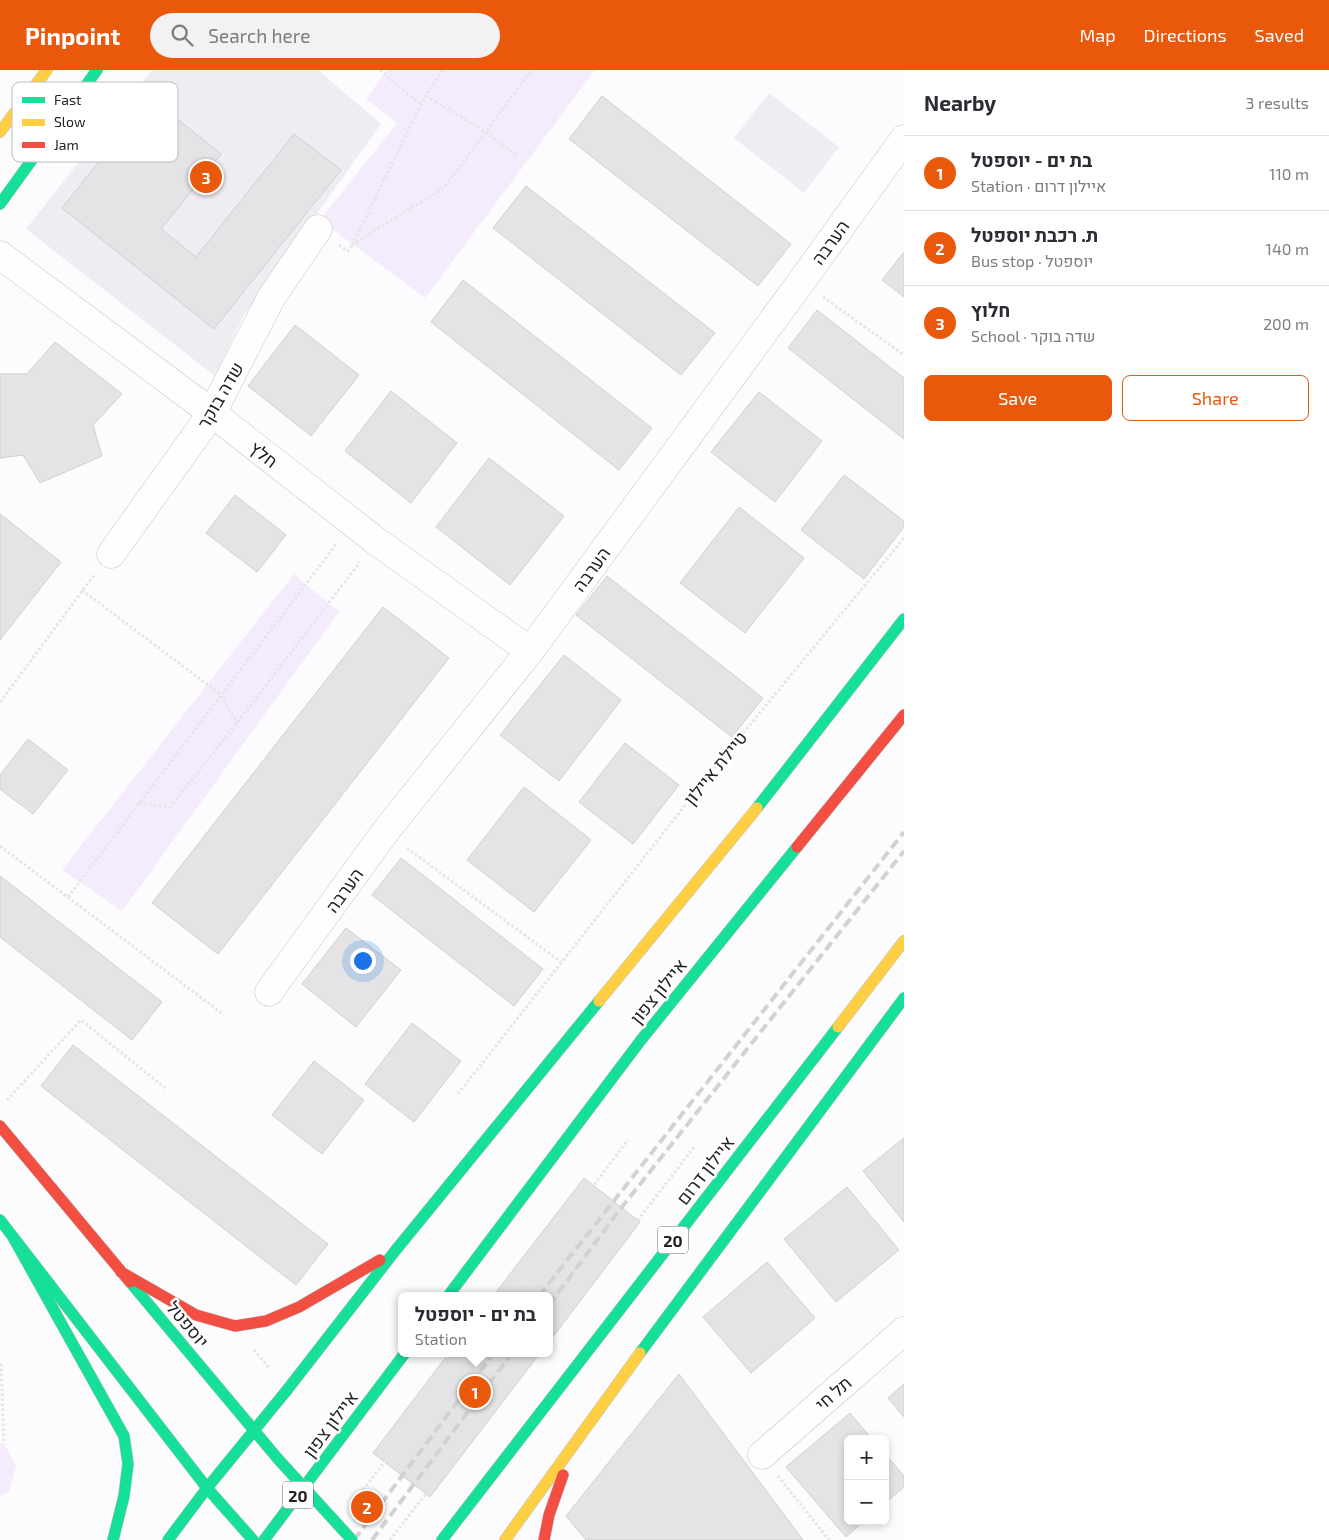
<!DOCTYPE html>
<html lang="en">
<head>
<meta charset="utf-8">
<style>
  body { margin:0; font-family:"Exo 2",Heebo,sans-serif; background:#f2f2f3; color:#2b2b33 }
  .controls { position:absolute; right:15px; bottom:15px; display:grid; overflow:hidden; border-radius:8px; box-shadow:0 2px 8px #0003 }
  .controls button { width:45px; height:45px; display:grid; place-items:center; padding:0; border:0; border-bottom:1px solid #e1e1e2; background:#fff; color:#2b2b33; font:25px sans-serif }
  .you { position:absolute; left:362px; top:890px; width:18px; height:18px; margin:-12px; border:4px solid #fff; border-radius:50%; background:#1a73e8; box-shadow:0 0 0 8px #1a73e833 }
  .badge { display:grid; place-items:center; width:32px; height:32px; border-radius:50%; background:#ea580c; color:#fff; font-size:16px; font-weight:700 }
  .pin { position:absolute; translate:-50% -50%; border:2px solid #fff; box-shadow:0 1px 5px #0006 }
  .popup { position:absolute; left:398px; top:1222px; width:155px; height:65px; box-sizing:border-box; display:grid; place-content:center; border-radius:8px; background:#fff; filter:drop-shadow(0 1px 4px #0005); font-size:16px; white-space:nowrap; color:#7c7c81 }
  .popup b { font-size:19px; color:#2b2b33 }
  .popup::after { content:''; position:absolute; left:50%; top:100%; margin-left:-10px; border:10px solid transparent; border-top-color:#fff }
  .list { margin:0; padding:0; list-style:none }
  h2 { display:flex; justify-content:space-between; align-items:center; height:65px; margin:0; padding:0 20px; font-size:21px }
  h2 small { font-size:16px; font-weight:400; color:#7c7c81 }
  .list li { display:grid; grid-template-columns:32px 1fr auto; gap:15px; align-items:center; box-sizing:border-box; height:75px; padding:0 20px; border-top:1px solid #e1e1e2 }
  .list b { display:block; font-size:19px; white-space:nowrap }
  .list p { margin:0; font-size:16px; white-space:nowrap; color:#7c7c81 }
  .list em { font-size:16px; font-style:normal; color:#7c7c81 }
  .actions { display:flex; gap:10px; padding:15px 20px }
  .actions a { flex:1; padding:11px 0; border:1px solid #ea580c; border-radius:8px; text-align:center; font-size:18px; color:#ea580c }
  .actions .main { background:#ea580c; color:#fff }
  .icon { flex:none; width:28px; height:28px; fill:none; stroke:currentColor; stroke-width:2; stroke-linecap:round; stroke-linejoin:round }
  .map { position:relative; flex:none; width:904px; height:1470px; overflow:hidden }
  header { display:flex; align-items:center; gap:30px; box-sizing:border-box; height:70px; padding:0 25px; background:#ea580c; color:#fff }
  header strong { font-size:24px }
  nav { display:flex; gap:28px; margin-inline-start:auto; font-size:18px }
  .search { width:350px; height:45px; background:#f2f2f3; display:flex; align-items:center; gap:12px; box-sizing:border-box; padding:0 18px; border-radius:28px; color:#7c7c81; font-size:19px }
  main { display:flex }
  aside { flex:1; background:#fff }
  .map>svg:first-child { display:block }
  .built { fill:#efecf2 }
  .green { fill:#f4ecfc }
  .building { fill:#e4e3e5; stroke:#d0cfd1 }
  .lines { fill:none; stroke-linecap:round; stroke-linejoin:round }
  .street-casing { stroke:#c4c3c5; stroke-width:29 }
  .fast-casing { stroke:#c4c3c5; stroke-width:12 }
  .slow-casing { stroke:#c4c3c5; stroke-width:12 }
  .jam-casing { stroke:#c4c3c5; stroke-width:12 }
  .path { stroke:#e5e5e6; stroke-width:3; stroke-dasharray:2.5 2.5; stroke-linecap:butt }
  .street { stroke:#fffeff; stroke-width:28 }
  .fast { stroke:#16e098; stroke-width:11 }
  .slow { stroke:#ffcf43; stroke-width:11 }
  .jam { stroke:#f24e42; stroke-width:11 }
  .rail { stroke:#d2d2d2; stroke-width:4; stroke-dasharray:10 5; stroke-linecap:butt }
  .fast-bridge-casing { stroke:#c4c3c5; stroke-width:12; stroke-linecap:butt }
  .fast-bridge { stroke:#16e098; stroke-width:11 }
  .labels { text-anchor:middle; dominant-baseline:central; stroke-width:5; stroke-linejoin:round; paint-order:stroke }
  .shield { fill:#fff; stroke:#656566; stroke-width:1 }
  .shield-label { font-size:16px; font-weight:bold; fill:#232324 }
  .street-label { font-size:18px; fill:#232324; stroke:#fff }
  .key { fill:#fff; stroke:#bdbdbd; stroke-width:1 }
  .key-label { font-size:14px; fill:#232324 }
</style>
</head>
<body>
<header>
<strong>Pinpoint</strong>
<div class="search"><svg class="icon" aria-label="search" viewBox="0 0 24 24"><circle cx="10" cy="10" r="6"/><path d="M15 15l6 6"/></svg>Search here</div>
<nav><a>Map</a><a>Directions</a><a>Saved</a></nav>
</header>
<main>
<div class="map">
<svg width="904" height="1470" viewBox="0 0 904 1470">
  <rect width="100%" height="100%" fill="#fcfbfd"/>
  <path class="built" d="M152,0h166l63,54 -137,191 -29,61 -189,-147z
    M769,23l70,54 -35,46 -70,-55z"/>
  <path class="green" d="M387,0h208l-170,228 -105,-78 77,-97 -31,-24z
    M294,504l45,38 -217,299 -60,-41z
    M0,1373l4,1 12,21 -6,25 -10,6z"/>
  <path class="building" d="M602,26l189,148 -33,42 -189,-147z
    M150,27l71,57 -60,75 35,28 98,-123 47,36 -127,159 -152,-121z
    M526,116l189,147 -34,42 -188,-147z
    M904,182v45l-22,-17z
    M463,210l189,148 -33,42 -188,-148z
    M817,240l87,68v61l-116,-91z
    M295,255l64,50 -48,61 -63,-50z
    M55,272l67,52 -29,31 9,31 -62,27 -17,-28 -23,3v-84h27z
    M391,321l66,52 -46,60 -66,-52z
    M759,322l63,49 -47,61 -64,-50z
    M489,388l75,58 -54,69 -74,-58z
    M844,405l60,46v6l-40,52 -63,-49z
    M235,425l51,40 -29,37 -51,-39z
    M739,437l65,51 -59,75 -65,-50z
    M0,444l61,48 -61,78z
    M607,506l156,122 -31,39 -156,-122z
    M383,537l66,51 -231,296 -66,-51z
    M564,585l57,45 -62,81 -59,-46z
    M28,669l40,31 -35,44 -33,-25v-14z
    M625,673l54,42 -46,59 -54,-42z
    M524,717l67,53 -57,72 -67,-52z
    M401,788l142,111 -29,37 -142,-111z
    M0,806l162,126 -30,38 -132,-103z
    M346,858l55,42 -45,57 -54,-43z
    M412,953l49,38 -47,61 -49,-38z
    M73,975l255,199 -32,41 -255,-199z
    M314,991l50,39 -42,54 -50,-39z
    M904,1068v84l-41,-51z
    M584,1108l56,44 -91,120v-46h-56z
    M847,1117l52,63 -63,52 -52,-63z
    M767,1192l48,56 -64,55 -48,-56z
    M449,1283h91l-110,144 -57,-44z
    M679,1304l124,166h-217l-20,-24z
    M904,1314v33l-16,-19z
    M850,1343l22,26h-24v82h16l-18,16 -60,-70z
    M885,1384l19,22v11l-19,16z"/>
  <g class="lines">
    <g class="street-casing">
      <path id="street" d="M0,185l212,158 164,128 154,110
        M111,484l101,-141 59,-115 47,-69
        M269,922l116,-160 145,-181 271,-369 103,-143
        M762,1385l142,-124"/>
    </g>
    <g class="fast-casing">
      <path id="fast" d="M0,134l97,-134
        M757,738l147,-189
        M0,1150l207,268 46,52
        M13,1167l111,199 4,28 -4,32 -11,44
        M130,1212l148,177
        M448,1226l193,-256 156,-193
        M640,1283l264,-355
        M168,1470l39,-52 80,-98 108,-139 204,-250
        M264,1470l141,-187
        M442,1470l396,-513"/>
    </g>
    <g class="slow-casing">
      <path id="slow" d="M0,62l47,-62
        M599,931l158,-193
        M838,957l66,-86
        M505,1470l135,-187"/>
    </g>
    <g class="jam-casing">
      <path id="jam" d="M797,777l107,-132
        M0,1056l130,156
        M121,1202l75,43 39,11 31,-5 33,-14 81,-47
        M544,1470l5,-25 14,-40"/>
    </g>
    <path class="path" d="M380,0l19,17 22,17
      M443,0l-22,34 -68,140 91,-56 88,-118
      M426,26l60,36 31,24
      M339,175l9,6 5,-7
      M823,227l81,58
      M82,520l139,105 16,28
      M0,632l95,-128
      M139,733l31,4 67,-84 123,-161
      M0,776l224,169
      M407,778l154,114
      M68,827l269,-354
      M458,1024l258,-328 188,-228
      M7,1030l74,-80 84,68
      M510,1226l118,-156
      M549,1265l146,-189
      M254,1280l15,18
      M0,1294l1,1 3,79
      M778,1406l51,64
      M354,1432l113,-149
      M390,1470l145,-187"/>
    <use href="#street" class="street"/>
    <use href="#fast" class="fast"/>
    <use href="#slow" class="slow"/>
    <use href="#jam" class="jam"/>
    <path class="rail" d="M539,1226l365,-464
      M549,1235l69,-93 286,-361
      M354,1470l140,-187
      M372,1470l140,-187"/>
    <g class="fast-bridge-casing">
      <path id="fast-bridge" d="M278,1389l74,81"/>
    </g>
    <use href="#fast-bridge" class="fast-bridge"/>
  </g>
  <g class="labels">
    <g class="shield">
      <rect x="658" y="1156.5" width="30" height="27" rx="4"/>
      <rect x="283" y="1411.5" width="30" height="27" rx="4"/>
    </g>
    <g class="shield-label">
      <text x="673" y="1170">20</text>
      <text x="298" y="1425">20</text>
    </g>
    <g class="street-label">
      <text transform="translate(830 172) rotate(-54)">הערבה</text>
      <text transform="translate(220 325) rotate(-60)">שדה בוקר</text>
      <text transform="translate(264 384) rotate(38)">חלץ</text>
      <text transform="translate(591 499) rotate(-54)">הערבה</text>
      <text transform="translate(715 698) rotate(-51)">טיילת איילון</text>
      <text transform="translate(344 820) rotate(-54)">הערבה</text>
      <text transform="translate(658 921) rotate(-51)">איילון צפון</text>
      <text transform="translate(705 1100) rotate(-52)">איילון דרום</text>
      <text transform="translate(188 1254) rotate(50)">יוספטל</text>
      <text transform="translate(833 1323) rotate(-41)">תל חי</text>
      <text transform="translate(330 1354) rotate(-53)">איילון צפון</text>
    </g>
  </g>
  <rect x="12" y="12" width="166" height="80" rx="8" class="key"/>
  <rect x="22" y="27" width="23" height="6" fill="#16e098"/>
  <rect x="22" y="49" width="23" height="7" fill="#ffcf43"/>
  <rect x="22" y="72" width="23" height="6" fill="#f24e42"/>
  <g class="key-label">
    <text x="54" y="35">Fast</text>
    <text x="54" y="57">Slow</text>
    <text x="54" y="80">Jam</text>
  </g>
</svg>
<div class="controls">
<button>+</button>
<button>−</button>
</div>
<div class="you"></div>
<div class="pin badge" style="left:475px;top:1322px">1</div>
<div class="popup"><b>בת ים - יוספטל</b>Station</div>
<div class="pin badge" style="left:367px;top:1437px">2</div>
<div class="pin badge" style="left:206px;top:107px">3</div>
</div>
<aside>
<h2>Nearby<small>3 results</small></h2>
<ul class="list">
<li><span class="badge">1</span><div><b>בת ים - יוספטל</b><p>Station · איילון דרום</p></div><em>110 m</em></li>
<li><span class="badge">2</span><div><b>ת. רכבת יוספטל</b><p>Bus stop · יוספטל</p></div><em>140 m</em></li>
<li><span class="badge">3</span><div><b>חלוץ</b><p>School · שדה בוקר</p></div><em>200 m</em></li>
</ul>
<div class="actions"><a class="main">Save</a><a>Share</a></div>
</aside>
</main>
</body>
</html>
